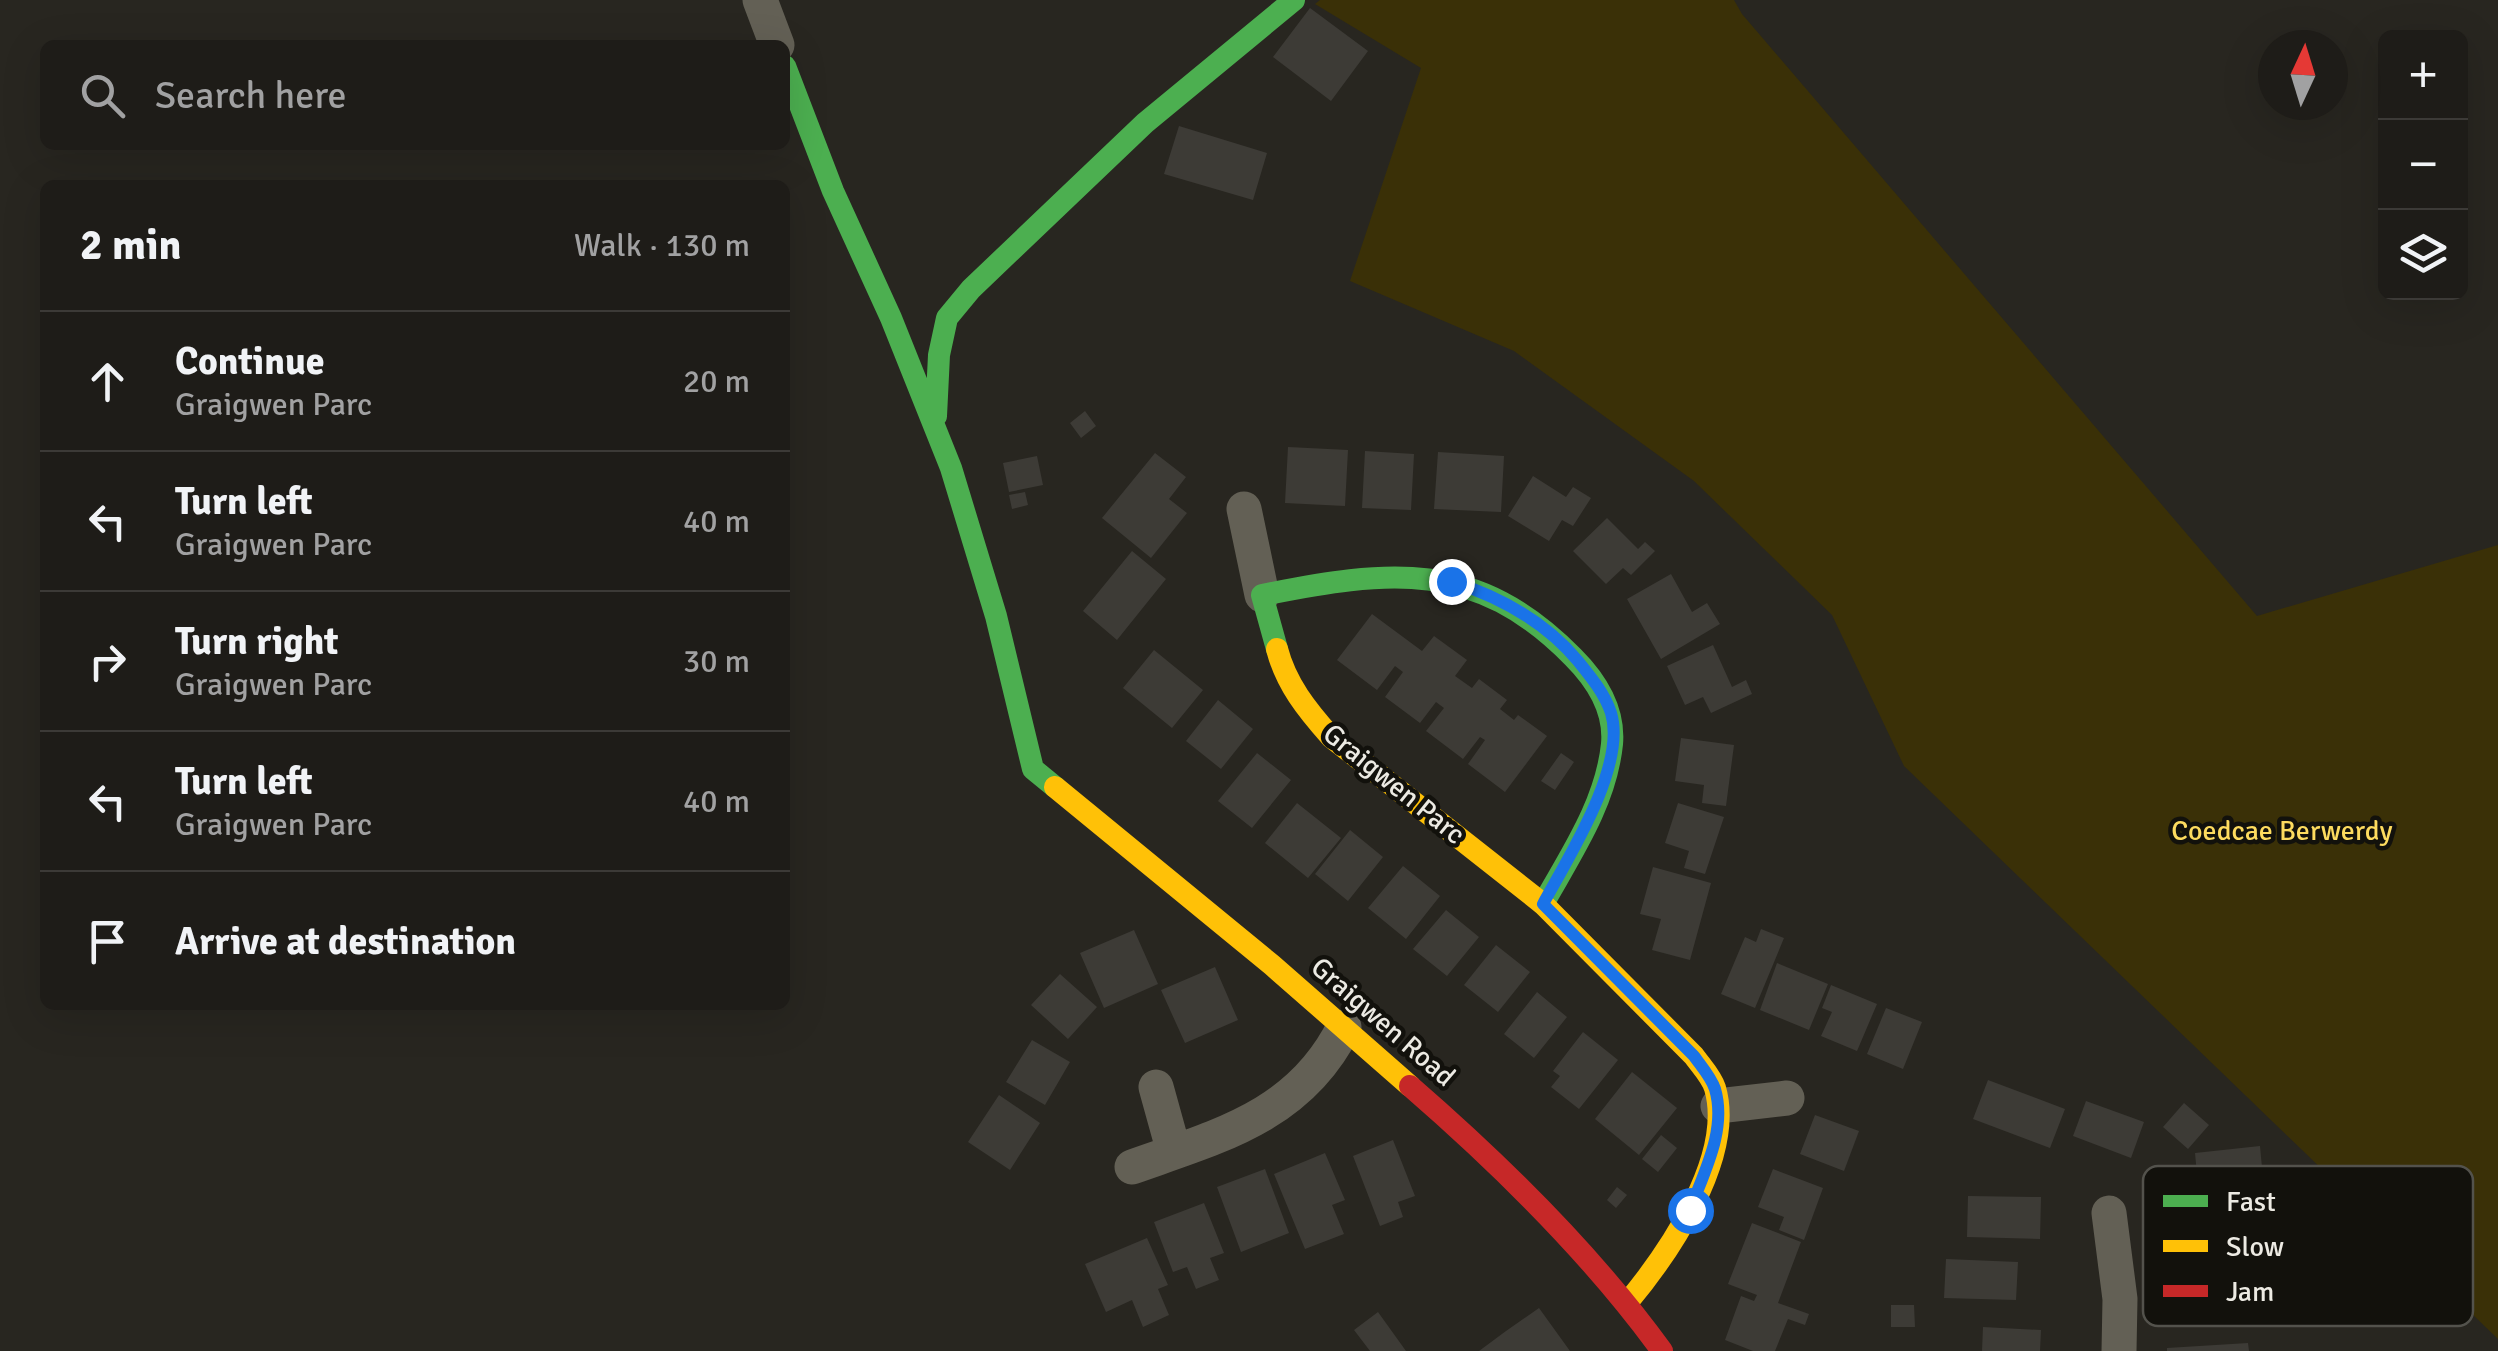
<!DOCTYPE html>
<html lang="en">
<head>
<meta charset="utf-8">
<style>
  body { margin:0; font-family:Signika,sans-serif; background:#2b2925; color:#f1f3f6 }
  .controls { position:absolute; right:30px; top:30px; display:grid; overflow:hidden; border-radius:15px; box-shadow:0 10px 40px #0002 }
  .controls button { width:90px; height:90px; display:grid; place-items:center; padding:0; border:0; border-bottom:2px solid #3c3a37; background:#1e1c18; color:#f1f3f6; font:50px sans-serif }
  .compass { position:absolute; left:2258px; top:30px; width:90px; height:90px; border-radius:50%; background:#1e1c18; box-shadow:0 10px 40px #0002; rotate:4deg }
  .stop { position:absolute; width:30px; height:30px; margin:-22px; border:8px solid #1a73e8; border-radius:50%; background:#fff }
  .stop.end { background:#1a73e8; border-color:#fff; box-shadow:0 2px 10px #0008 }
  .list { margin:0; padding:0; list-style:none }
  h2 { display:flex; justify-content:space-between; align-items:center; height:130px; margin:0; padding:0 40px; font-size:42px }
  h2 small { font-size:32px; font-weight:400; color:#a1a1a2 }
  .list li { display:grid; grid-template-columns:65px 1fr auto; gap:30px; align-items:center; box-sizing:border-box; height:140px; padding:0 40px; border-top:2px solid #3c3a37 }
  .list b { display:block; font-size:38px; white-space:nowrap }
  .list p { margin:0; font-size:32px; white-space:nowrap; color:#a1a1a2 }
  .list em { font-size:32px; font-style:normal; color:#a1a1a2 }
  .icon { flex:none; width:55px; height:55px; fill:none; stroke:currentColor; stroke-width:2; stroke-linecap:round; stroke-linejoin:round }
  .map { position:relative; flex:none; width:2498px; height:1351px; overflow:hidden }
  .search { position:absolute; background:#1e1c18; box-shadow:0 10px 40px #0002; left:40px; top:40px; width:750px; height:110px; display:flex; align-items:center; gap:25px; box-sizing:border-box; padding:0 35px; border-radius:15px; color:#a1a1a2; font-size:38px }
  .panel { position:absolute; background:#1e1c18; box-shadow:0 10px 40px #0002; left:40px; top:180px; width:750px; height:830px; border-radius:15px }
  .map>svg:first-child { display:block }
  .green { fill:#3a3007 }
  .building { fill:#3d3b36 }
  .lines { fill:none; stroke-linecap:round; stroke-linejoin:round }
  .street { stroke:#636055; stroke-width:35 }
  .fast { stroke:#4caf50; stroke-width:22 }
  .slow { stroke:#ffc107; stroke-width:22 }
  .jam { stroke:#c62828; stroke-width:22 }
  .route { stroke:#1a73e8; stroke-width:12 }
  .labels { text-anchor:middle; dominant-baseline:central; stroke-width:9; stroke-linejoin:round; paint-order:stroke }
  .street-label { font-size:28px; fill:#eceae3; stroke:#12110c }
  .park-label { font-size:28px; fill:#fddb5f; stroke:#12110c }
  .key { fill:#12110c; stroke:#53524c; stroke-width:2.5 }
  .key-label { font-size:28px; fill:#eceae3 }
</style>
</head>
<body>
<div class="map">
<svg width="2498" height="1351" viewBox="0 0 2498 1351">
  <rect width="100%" height="100%" fill="#282620"/>
  <path class="green" d="M1320,0h414l8,14 515,602 241,-71v794l-594,-573 -72,-151 -138,-134 -180,-130 -164,-70 71,-213 -106,-64z"/>
  <path class="building" d="M1310,8l58,43 -37,50 -58,-44z
    M1179,126l88,27 -14,47 -89,-26z
    M1085,411l11,15 -15,12 -11,-15z
    M1288,447l60,3 -3,56 -60,-3z
    M1365,451l49,3 -3,56 -49,-2z
    M1438,452l66,4 -3,56 -67,-3z
    M1155,453l31,24 -17,22 18,14 -36,45 -49,-40z
    M1037,456l6,29 -34,7 -6,-29z
    M1533,476l33,21 7,-10 18,11 -18,28 -11,-6 -13,21 -41,-25z
    M1025,492l3,13 -16,4 -3,-14z
    M1607,518l31,31 7,-7 10,9 -24,24 -8,-7 -17,16 -33,-33z
    M1132,551l34,28 -49,61 -34,-29z
    M1671,574l21,38 15,-9 13,21 -59,35 -34,-60z
    M1372,614l50,37 12,-15 33,24 -12,16 17,12 7,-9 28,21 -7,9 14,11 4,-5 29,21 -42,56 -37,-28 17,-24 -5,-3 -17,22 -37,-28 18,-23 -8,-6 -16,21 -35,-26 18,-25 -8,-6 -18,24 -40,-30z
    M1713,645l19,42 14,-7 6,14 -41,19 -8,-16 -18,8 -18,-39z
    M1154,650l49,40 -31,38 -49,-40z
    M1218,700l35,29 -32,40 -35,-28z
    M1681,738l53,7 -8,61 -24,-3 2,-18 -29,-4z
    M1257,753l34,27 -39,48 -34,-27z
    M1561,753l13,9 -19,28 -14,-9z
    M1297,803l44,35 -33,40 -43,-35z
    M1678,803l46,14 -19,57 -21,-6 5,-17 -24,-8z
    M1350,830l33,27 -35,44 -33,-27z
    M1403,866l37,30 -34,43 -38,-31z
    M1653,867l58,16 -21,77 -38,-10 9,-31 -21,-5z
    M1446,910l33,27 -32,39 -34,-27z
    M1761,929l23,9 -29,70 -34,-14 24,-57 11,5z
    M1134,930l24,54 -54,24 -24,-55z
    M1496,945l34,27 -32,40 -34,-27z
    M1777,963l51,21 -19,46 -49,-20z
    M1215,967l23,53 -53,23 -24,-53z
    M1060,974l37,33 -29,32 -37,-34z
    M1831,985l46,19 -20,47 -36,-15 11,-24 -10,-4z
    M1537,992l30,25 -33,41 -30,-24z
    M1886,1008l36,14 -19,47 -36,-15z
    M1583,1032l35,28 -39,49 -28,-22 9,-11 -7,-5z
    M1032,1040l38,22 -25,43 -39,-23z
    M1632,1072l45,36 -38,47 -44,-36z
    M1988,1080l77,29 -15,39 -77,-29z
    M999,1095l41,28 -30,47 -42,-28z
    M2086,1101l58,21 -13,36 -58,-22z
    M2184,1103l25,22 -21,24 -25,-22z
    M1815,1115l44,16 -15,40 -44,-17z
    M1661,1135l16,13 -19,24 -16,-13z
    M1393,1140l22,56 -17,6 5,15 -23,9 -27,-70z
    M2260,1146l4,43 -65,7 -4,-43z
    M1325,1153l20,47 -13,5 12,29 -39,15 -31,-75z
    M1265,1169l24,64 -48,19 -24,-65z
    M1773,1169l50,19 -19,52 -25,-10 5,-13 -26,-10z
    M1617,1187l10,8 -11,13 -9,-8z
    M1968,1196l73,1 -1,42 -73,-2z
    M1204,1203l20,50 -14,5 9,22 -23,9 -9,-22 -14,5 -19,-50z
    M1752,1223l49,19 -23,61 31,11 -4,11 -17,-6 -13,32h-22l-28,-11 16,-44 13,5 3,-6 -29,-11z
    M1147,1238l21,47 -10,4 11,26 -26,12 -11,-27 -26,12 -21,-48z
    M1946,1259l72,3 -2,38 -72,-2z
    M2249,1280l5,39 -74,8 -4,-39z
    M1891,1305h23l1,22h-24z
    M1539,1308l31,43h-91l27,-20z
    M1378,1312l28,39h-36l-16,-21z
    M1983,1327l58,3 -1,21h-58z
    M2248,1343l1,8h-82v-3z"/>
  <g class="lines">
    <path class="street" d="M760,0l17,45
      M1244,509l18,86
      M1156,1087l18,65
      M1718,1106l69,-8
      M1132,1167c87,-31 168,-51 212,-140
      M2109,1213l11,86 -1,52"/>
    <path class="fast" d="M785,66l48,125 58,127 60,150 45,148 37,153 22,18
      M936,416l3,-61 8,-37 24,-29 174,-166 149,-123
      M1277,649l-15,-54c126,-25 214,-37 311,62 23,23 42,53 39,87 -6,59 -41,110 -69,160"/>
    <path class="slow" d="M1277,649c9,35 30,61 54,88l212,167 151,152c7,10 17,20 21,32 20,69 -47,166 -88,215
      M1055,787l217,178 138,121"/>
    <path class="jam" d="M1410,1086c91,79 181,167 252,265"/>
  </g>
  <g class="lines">
    <path class="route" d="M1451,581c49,16 94,40 127,80 13,16 27,33 33,52 16,53 -43,145 -68,191l151,152c7,10 17,21 21,33 12,41 -11,83 -25,121"/>
  </g>
  <g class="labels">
    <g class="street-label">
      <text transform="translate(1394 784) rotate(39)">Graigwen Parc</text>
      <text transform="translate(1383 1022) rotate(41)">Graigwen Road</text>
    </g>
    <g class="park-label">
      <text x="2282" y="831">Coedcae Berwerdy</text>
    </g>
  </g>
  <rect x="2143" y="1166" width="330" height="160" rx="15" class="key"/>
  <rect x="2163" y="1195" width="45" height="12" fill="#4caf50"/>
  <rect x="2163" y="1240" width="45" height="12" fill="#ffc107"/>
  <rect x="2163" y="1285" width="45" height="12" fill="#c62828"/>
  <g class="key-label">
    <text x="2226" y="1211">Fast</text>
    <text x="2226" y="1256">Slow</text>
    <text x="2226" y="1301">Jam</text>
  </g>
</svg>
<div class="controls">
<button>+</button>
<button>−</button>
<button><svg class="icon" aria-label="layers" viewBox="0 0 24 24"><path d="M12 4l9 5-9 5-9-5zM3 14l9 5 9-5"/></svg></button>
</div>
<svg class="compass" viewBox="-18 -18 36 36"><path d="M0-13l5 13h-10z" fill="#e53935"/><path d="M0 13l5-13h-10z" fill="#a1a1a2"/></svg>
<div class="stop" style="left:1690px;top:1210px"></div>
<div class="stop end" style="left:1451px;top:581px"></div>
<div class="search"><svg class="icon" aria-label="search" viewBox="0 0 24 24"><circle cx="10" cy="10" r="6"/><path d="M15 15l6 6"/></svg>Search here</div>
<section class="panel">
<h2>2 min<small>Walk · 130 m</small></h2>
<ul class="list">
<li><svg class="icon" aria-label="ahead" viewBox="0 0 24 24"><path d="M12 20V5M6 11l6-6 6 6"/></svg><div><b>Continue</b><p>Graigwen Parc</p></div><em>20 m</em></li>
<li><svg class="icon" aria-label="left" viewBox="0 0 24 24"><path d="M17 20v-9H6M10 6l-5 5 5 5"/></svg><div><b>Turn left</b><p>Graigwen Parc</p></div><em>40 m</em></li>
<li><svg class="icon" aria-label="right" viewBox="0 0 24 24"><path d="M7 20v-9h11M14 6l5 5-5 5"/></svg><div><b>Turn right</b><p>Graigwen Parc</p></div><em>30 m</em></li>
<li><svg class="icon" aria-label="left" viewBox="0 0 24 24"><path d="M17 20v-9H6M10 6l-5 5 5 5"/></svg><div><b>Turn left</b><p>Graigwen Parc</p></div><em>40 m</em></li>
<li><svg class="icon" aria-label="arrive" viewBox="0 0 24 24"><path d="M6 21V4h12l-3 4 3 4H6"/></svg><div><b>Arrive at destination</b></div></li>
</ul>
</section>
</div>
</body>
</html>
